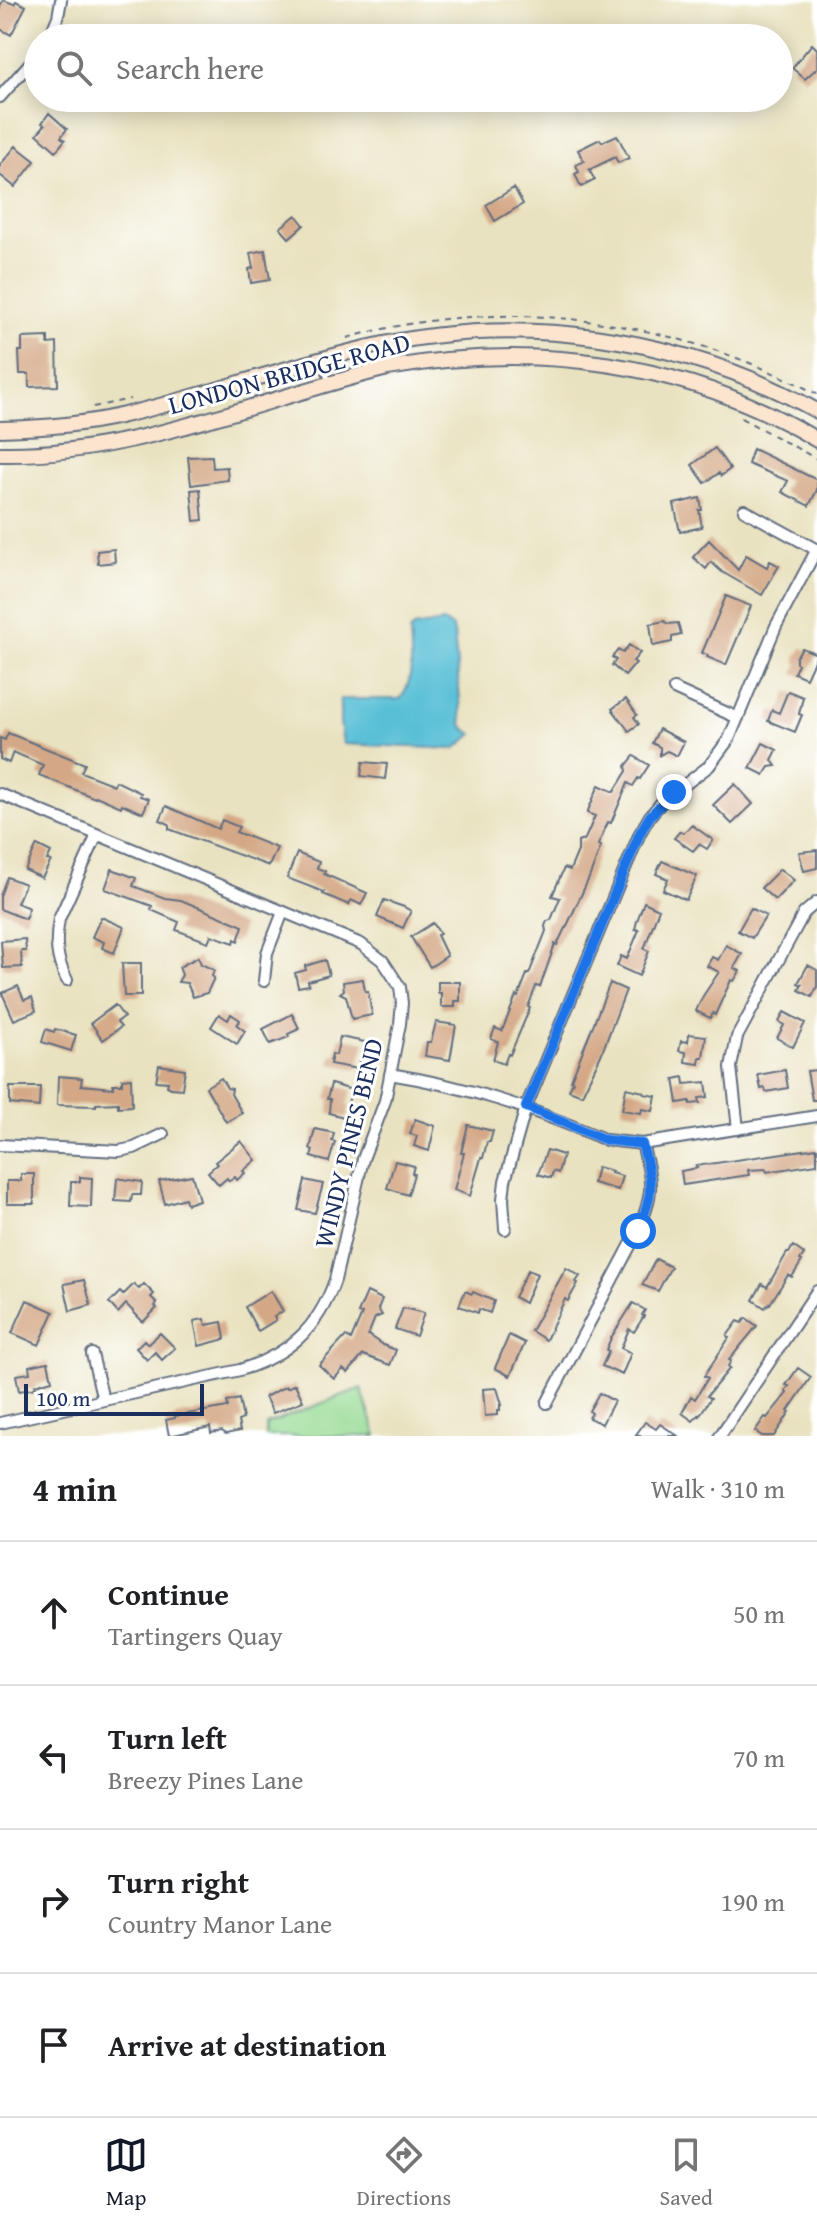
<!DOCTYPE html>
<html lang="en">
<head>
<meta charset="utf-8">
<style>
  body { margin:0; font-family:"Gentium Book Plus",serif; background:#f6f6f6; color:#202124 }
  .scale { position:absolute; left:24px; bottom:20px; width:180px; box-sizing:border-box; padding-left:8px; border:4px solid #1b2f5e; border-top:0; font-size:22px; line-height:28px; white-space:nowrap; color:#1b2f5e; -webkit-text-stroke:6px #fff; paint-order:stroke }
  .stop { position:absolute; width:24px; height:24px; margin:-18px; border:6px solid #1a73e8; border-radius:50%; background:#fff }
  .stop.end { background:#1a73e8; border-color:#fff; box-shadow:0 2px 8px #0008 }
  .list { margin:0; padding:0; list-style:none }
  h2 { display:flex; justify-content:space-between; align-items:center; height:104px; margin:0; padding:0 32px; font-size:34px }
  h2 small { font-size:26px; font-weight:400; color:#757577 }
  .list li { display:grid; grid-template-columns:52px 1fr auto; gap:24px; align-items:center; box-sizing:border-box; height:144px; padding:0 32px; border-top:2px solid #e0e0e0 }
  .list b { display:block; font-size:30px; white-space:nowrap }
  .list p { margin:0; font-size:26px; white-space:nowrap; color:#757577 }
  .list em { font-size:26px; font-style:normal; color:#757577 }
  .icon { flex:none; width:44px; height:44px; fill:none; stroke:currentColor; stroke-width:2; stroke-linecap:round; stroke-linejoin:round }
  .map { position:relative; flex:none; width:817px; height:1436px; overflow:hidden }
  .search { position:absolute; background:#fff; box-shadow:0 4px 20px #0003; left:24px; right:24px; top:24px; height:88px; display:flex; align-items:center; gap:20px; box-sizing:border-box; padding:0 28px; border-radius:44px; color:#757577; font-size:30px }
  .sheet { height:680px; background:#fff }
  nav { display:flex; justify-content:space-around; align-items:center; box-sizing:border-box; height:112px; border-top:2px solid #e0e0e0; background:#fff; font-size:22px; color:#757577 }
  nav a { display:grid; justify-items:center; gap:4px }
  nav .on { color:#111827 }
  .map>svg:first-child { display:block }
  .green { fill:#95da93; stroke:#588478; stroke-width:2 }
  .water { fill:#59bfd6; stroke:#3a779a; stroke-width:2 }
  .building { fill:#d4a886 }
  .lines { fill:none; stroke-linecap:round; stroke-linejoin:round }
  .lane-casing { stroke:#636e80; stroke-width:9 }
  .street-casing { stroke:#636e80; stroke-width:14 }
  .secondary-casing { stroke:#636e80; stroke-width:18 }
  .path { stroke:#636e80; stroke-width:2; stroke-dasharray:6 6; stroke-linecap:butt }
  .lane { stroke:#fff; stroke-width:5 }
  .street { stroke:#fff; stroke-width:10 }
  .secondary { stroke:#fbe5cf; stroke-width:14 }
  .route { stroke:#1a73e8; stroke-width:10 }
  .labels { text-anchor:middle; dominant-baseline:central; stroke-width:6; stroke-linejoin:round; paint-order:stroke }
  .street-label { font-size:26px; fill:#1b2f5e; stroke:#fff }
</style>
</head>
<body>
<div class="map">
<svg width="817" height="1436" viewBox="0 0 817 1436">
  <rect width="100%" height="100%" fill="#fff"/>
  <filter id="ink" filterUnits="userSpaceOnUse"><feTurbulence type="fractalNoise" baseFrequency=".0125" numOctaves="2"/><feDisplacementMap in="SourceGraphic" scale="16" xChannelSelector="R" yChannelSelector="G"/><feConvolveMatrix kernelMatrix="1 2 1 2 8 2 1 2 1" color-interpolation-filters="sRGB"/></filter>
  <filter id="wash" filterUnits="userSpaceOnUse"><feTurbulence type="fractalNoise" baseFrequency=".006" numOctaves="4" result="noise"/><feDisplacementMap in="SourceGraphic" scale="32" xChannelSelector="R" yChannelSelector="G"/><feGaussianBlur stdDeviation="1.8" result="paint"/><feColorMatrix in="noise" values="0 0 0 0 0 0 0 0 0 0 0 0 0 0 0 0 0 1.4 0 .05"/><feComposite in="paint" operator="in"/></filter>
  <g filter="url(#wash)">
    <rect width="100%" height="100%" fill="#e9e2c0"/>
    <path class="green" d="M361,1388l16,48h-111v-11z"/>
    <path class="water" d="M444,622l8,5 2,5 8,91 2,5 9,6 -18,15 -112,-5 -3,-22v-23h60c15,-18 11,-45 10,-67l4,-5z"/>
    <g id="blocks">
      <path class="building" d="M3,0l11,4 2,-3 10,5 -15,29 -11,-6v-22z
        M812,44l5,5v19l-12,11 -13,-11z
        M49,113l18,16 -6,8 4,3 -9,11 -19,-17 8,-9 -3,-2z
        M617,135l12,23 -11,5 -3,-6 -26,13 6,10 -14,7 -6,-13 4,-2 -3,-7 8,-4 -6,-11 22,-11 2,3z
        M16,146l19,15 -20,26 -15,-12v-10z
        M514,188l9,16 -28,17 -9,-16z
        M296,215l8,10 -15,13 -9,-10z
        M265,250l5,30 -19,3 -2,-14 4,-1 -3,-15z
        M48,337v7l9,-1 1,43 -29,1v-13h-9l-1,-23h3v-13z
        M715,448l15,21 -9,7 -2,-3 -14,10 -13,-18z
        M753,449l64,31v10l-8,16 -27,-14 6,-11 -40,-17z
        M212,456l1,12 14,-1 1,13 -37,5 -3,-28z
        M200,489l3,31 -9,1 -3,-31z
        M700,498l2,12h-3l3,17 -22,5 -6,-28z
        M709,540l29,30 8,-15 21,12 3,-6 9,5 -17,29 -40,-23 -11,-10 -5,7 -13,-12z
        M114,549l1,13 -17,2 -1,-13z
        M726,596l25,10 -25,59 -19,-8 1,-2 -6,-2z
        M664,621l4,3 10,-1 3,12 -9,2v5l-19,4 -3,-22z
        M629,645l11,8 -7,8 3,2 -11,13 -13,-11 4,-5 -4,-3 6,-7 5,3z
        M802,648l15,6 -11,24 -12,-5 4,-9 -2,-1v-6z
        M788,691l15,6 -4,17 3,1 -7,17 -27,-11 4,-11 7,3z
        M626,699l11,16 -3,2 5,7 -10,7 -17,-22z
        M659,729l25,13 -7,14 -10,-5 -7,4v-8l-8,-4z
        M8,733l77,31 -4,8 33,13 2,-4 25,12 -1,3 9,3 -6,14 -21,-9 -1,3 -25,-11 -1,2 -56,-23 4,-10 -30,-13 -4,11 -9,-4v-21l5,2z
        M763,743l14,7 -5,10 4,6 -7,1 -5,8 -14,-7z
        M634,756l15,9 -9,14 -2,-1 -5,8 -5,-3 -17,40 -3,-1 -10,23 3,1 -12,32 -23,50h-1l-8,17 -2,-1 -15,43 -4,-1 -8,21 2,1 -20,47 -2,-1 -4,10 -11,-4 5,-18 -7,-3 4,-11 7,3 14,-35 2,1 9,-23h2l17,-43 -1,-5 2,-5 4,-1 9,-22 -8,-2 12,-28 6,2 8,-19v-9l7,-3 10,-23 -8,-3 12,-28 15,7 13,-21 -1,-5z
        M363,762l24,2 -2,15 -24,-3z
        M735,784l18,20 -21,20 -19,-19z
        M166,806l52,23 4,-9 17,7 -3,5 41,16 -8,18 -100,-37v-5l-9,-4z
        M692,825l21,15 -6,9 -8,-5 -6,7 -19,-13 6,-7 3,2z
        M37,845l14,7 -4,8 4,1 -9,17 -17,-8z
        M817,850v18l-13,3 -5,-19z
        M297,853l22,9 -2,6 8,3 -1,3 43,19 -6,12 -10,-5 -2,5 -26,-11 1,-2 -37,-14z
        M662,861l35,15 -11,24 -23,-10 5,-11 -12,-5z
        M112,869l24,9 -3,8 32,12 16,2 62,26 -5,15 -3,-2 -1,4 -23,-8 -3,7 -32,-12 3,-8 -28,-12 1,-4 -47,-17z
        M780,869l14,11 -19,20 -14,-12z
        M7,877l18,7 -8,19 12,5 -4,11 -25,-10v-13z
        M384,900l20,7 7,4 -8,17 -26,-11z
        M644,902l15,7 -15,40 5,2 -10,25 -22,-10 4,-10 6,3 12,-29 -4,-1 2,-8z
        M751,908l15,8 -14,22 -14,-7z
        M101,917l23,10 -10,26 -12,-5 2,-6 -12,-5z
        M433,923l7,11 -3,1 10,21 -17,11 -19,-30z
        M25,939l1,12h-5l1,16 -19,1 -2,-27z
        M726,945l16,9 -8,14 6,3 -6,10 -3,-1 -16,35 -2,-2 -3,5 -14,-7 7,-15 16,-24 -12,-6 5,-9 6,3z
        M198,957l3,7 13,6 -2,6 2,2 -7,15 -14,4 -6,-14 -9,-1 4,-7 -3,-8z
        M325,960l4,15 -21,6 1,4 -11,2 -3,-14 11,-3 -1,-4z
        M122,963h19v33h-17z
        M808,965l9,5v17l-5,10 -13,-7 3,-5 -4,-2z
        M363,979l2,12h3l4,24 -20,4 -6,-23 -6,-3 4,-3 -1,-8z
        M438,982h22v19h-5v6h-14v-14h-3z
        M610,983l16,7 -25,65 -19,40 -13,-5 4,-9 -2,-1z
        M18,986l6,14 8,-3 4,14 -22,9 -12,-27z
        M115,1005l9,12 -7,5 4,5 -18,13 -12,-17z
        M784,1012l21,11 -12,24 -16,-9 7,-13 -5,-3z
        M219,1014l9,6 3,-6 9,6 -3,5 8,6 -8,13 -26,-17z
        M292,1014l7,14 -2,1h2l-11,5 1,3 -19,7 -7,-15z
        M436,1022l20,3 -6,35 -25,-4 2,-14h4z
        M46,1029l8,3 1,-3 21,6 -5,16 -29,-9z
        M689,1034l17,2 -3,21h-3l-1,7 -14,-2 1,-10 -7,-1 2,-10 7,1z
        M340,1037l25,5 -7,27 -28,-5 2,-10 4,1z
        M159,1065l26,4 -3,20 -11,-1 -4,-2 1,-4 -12,-1z
        M785,1070l3,18 -22,4 -1,-4 -4,1 -3,-14z
        M817,1070v30h-5l-5,-29z
        M58,1076l24,2 -1,7 32,3v-4h9v-5l9,-1 1,28 -14,1v-4l-22,1v2l-39,-1z
        M684,1077l1,7 21,-2 2,15 -9,1 1,5 -10,1v-3l-12,2 -4,-24z
        M221,1078l6,10 5,1 -1,5 11,19 -16,9 -20,-35z
        M331,1084l21,6 -5,16 3,1 -3,11 -18,-5 1,-14h-3z
        M10,1087h30l-1,20 -29,-3z
        M626,1088l18,4v2l12,2 -3,15 -11,-2 -1,4 -19,-3z
        M415,1119l20,7 -6,25 -15,-5 3,-10 -7,-2z
        M468,1125l25,6 -3,11h-3l-4,16h-2l-11,38 -16,-6 10,-37h-3z
        M315,1129l19,4 -2,8 3,1 -6,20 -18,-5 2,-7 -3,-1z
        M241,1141l15,19 -13,11 2,2 -8,7 -2,-3 -6,4 -2,-3 -8,7 -11,-13 9,-8 -2,-2z
        M817,1148v16l-50,8 -1,-3 -18,1 1,5 -66,10 -2,-14 16,-3 -1,-2z
        M547,1150l16,5 -5,18 -5,-2 -2,7 -13,-4z
        M395,1161l19,5 -2,7 2,1 -6,21 -21,-7z
        M597,1167l15,4 -1,2 11,3 -4,14 -25,-7z
        M21,1174h13v30h-27v-23h14z
        M192,1175l7,25 -12,4 -2,-6 -20,6 -6,-23z
        M80,1177l12,1 -1,29 -21,-1 1,-24h9z
        M117,1178l25,4 -1,13h-9l-1,7 -16,-1z
        M305,1180l18,4 -8,29 -17,-3z
        M793,1246l11,8 -4,6 2,1 -10,16 -4,-2 -18,29 -1,-1 -4,5 -12,-8 9,-16 5,3 20,-34h2z
        M656,1259l15,8 -13,24 -16,-6z
        M566,1268l14,8 -4,6 2,1 -10,18 -3,-2 -19,41 -15,-9z
        M528,1270l9,4 -12,29 -11,-6z
        M84,1280l7,25 -21,6 -6,-27z
        M134,1284l5,5 5,-5 10,10 -3,3 6,6 -2,3 2,2 -14,14 -17,-18 -8,9 -9,-10 11,-11 3,3z
        M271,1291l12,20 -9,6 2,3 -18,11 -13,-24z
        M465,1291l7,3 1,-2 21,9 -4,12 -11,-4 -1,4 -19,-7z
        M367,1292l15,7 -4,10 4,6 -7,3 -7,17 15,10 13,5 -6,15 -27,-10 -15,18 -5,-4 -9,10 -15,-14 27,-29 5,4 11,-26 -4,-1z
        M27,1300l27,12 -15,33 -27,-12z
        M633,1303l12,7 -3,5 2,1 -10,16 -5,-3 -8,19 10,5 -9,22 -20,-9 7,-15 -3,-1 5,-12z
        M403,1308l21,5 -8,23 -21,-7z
        M746,1318l11,8 -28,34 2,1 -3,5 2,2 -23,28 4,2 -12,18 -1,-1 -5,6 -11,-8 9,-17 4,3 13,-21 -4,-2 25,-38 -2,-2 11,-15 4,2z
        M204,1319l2,6 16,-3 3,17 -26,7 -5,-25z
        M160,1333l15,15 -13,12 -7,-8 -8,8 -11,-12 8,-8 4,4z
        M509,1335l16,8 -15,33 -15,-8z
        M48,1362l4,18 -17,5 1,3 -17,3 -3,-16 14,-2 -1,-7z
        M798,1368l13,9 -23,34 2,1 -16,24h-12l-7,-5 10,-14 2,1 20,-25 -2,-2 4,-5 -3,-1z
        M295,1384l8,17 -30,12 -8,-16 21,-11 1,2z
        M497,1388l5,17h-2v5h-2v5l-13,1 -2,-27z
        M599,1393l15,8 -12,23 -13,-6 3,-5 -3,-2z
        M239,1399l4,20 -5,2 2,10 -14,3 -4,-3 -11,2 -1,-6 -41,9 -3,-16 9,-2v-2l53,-9 -1,-5z
        M645,1422l11,7 4,-5 18,12h-43z"/>
    </g>
  </g>
  <g filter="url(#ink)">
    <use href="#blocks" fill-opacity="0" stroke="#636e80" stroke-width="2"/>
    <g class="lines">
      <g class="lane-casing">
        <path id="lane" d="M322,361l7,21"/>
      </g>
      <g class="street-casing">
        <path id="street" d="M49,38l9,-21 3,-17
          M0,97l38,-43
          M744,510l73,40
          M674,689l64,29
          M0,794l361,150 22,17 17,26 2,16 -2,21 -15,77 -22,58 -28,121c-17,49 -47,75 -95,90l-240,53
          M67,980c-11,-20 -12,-39 -8,-61l38,-84
          M264,981l3,-28 16,-41
          M390,1074c80,13 141,34 216,66l36,4 175,-28
          M738,1129l-7,-62 6,-30 67,-124 13,-11
          M0,1145l119,6 15,-3 29,-14
          M505,1229l-2,-30 2,-18 21,-74 114,-274 10,-17 11,-13 48,-37 20,-27 47,-113 41,-77
          M92,1354l11,46
          M547,1403l91,-172c16,-39 15,-46 4,-87
          M720,1436l97,-145"/>
      </g>
      <g class="secondary-casing">
        <path id="secondary" d="M0,429c40,-1 81,-4 120,-13 83,-19 163,-49 246,-68 152,-36 314,-13 451,63
          M0,454c131,3 262,-56 388,-86 149,-26 298,-7 429,72"/>
      </g>
      <path class="path" d="M347,338c157,-45 328,-19 470,56
        M93,407l37,-8
        M741,418l76,41"/>
      <use href="#lane" class="lane"/>
      <use href="#street" class="street"/>
      <use href="#secondary" class="secondary"/>
    </g>
  </g>
  <g class="lines" filter="url(#ink)">
    <path class="route" d="M638,1231c16,-39 15,-46 4,-87l-36,-4 -80,-33 114,-274 10,-17 24,-24"/>
  </g>
  <g class="labels">
    <g class="street-label">
      <text transform="translate(289 373) rotate(-15)">LONDON BRIDGE ROAD</text>
      <text transform="translate(348 1143) rotate(-76)">WINDY PINES BEND</text>
    </g>
  </g>
</svg>
<div class="scale">100 m</div>
<div class="stop" style="left:638px;top:1231px"></div>
<div class="stop end" style="left:674px;top:792px"></div>
<div class="search"><svg class="icon" aria-label="search" viewBox="0 0 24 24"><circle cx="10" cy="10" r="6"/><path d="M15 15l6 6"/></svg>Search here</div>
</div>
<section class="sheet">
<h2>4 min<small>Walk · 310 m</small></h2>
<ul class="list">
<li><svg class="icon" aria-label="ahead" viewBox="0 0 24 24"><path d="M12 20V5M6 11l6-6 6 6"/></svg><div><b>Continue</b><p>Tartingers Quay</p></div><em>50 m</em></li>
<li><svg class="icon" aria-label="left" viewBox="0 0 24 24"><path d="M17 20v-9H6M10 6l-5 5 5 5"/></svg><div><b>Turn left</b><p>Breezy Pines Lane</p></div><em>70 m</em></li>
<li><svg class="icon" aria-label="right" viewBox="0 0 24 24"><path d="M7 20v-9h11M14 6l5 5-5 5"/></svg><div><b>Turn right</b><p>Country Manor Lane</p></div><em>190 m</em></li>
<li><svg class="icon" aria-label="arrive" viewBox="0 0 24 24"><path d="M6 21V4h12l-3 4 3 4H6"/></svg><div><b>Arrive at destination</b></div></li>
</ul>
</section>
<nav>
<a class="on"><svg class="icon" aria-label="map" viewBox="0 0 24 24"><path d="M3 6l6-2 6 2 6-2v14l-6 2-6-2-6 2zM9 4v14M15 6v14"/></svg>Map</a>
<a><svg class="icon" aria-label="directions" viewBox="0 0 24 24"><path d="M12 3l9 9-9 9-9-9zM9 14v-3h6M13 9l2 2-2 2"/></svg>Directions</a>
<a><svg class="icon" aria-label="saved" viewBox="0 0 24 24"><path d="M7 4h10v16l-5-4-5 4z"/></svg>Saved</a>
</nav>
</body>
</html>
